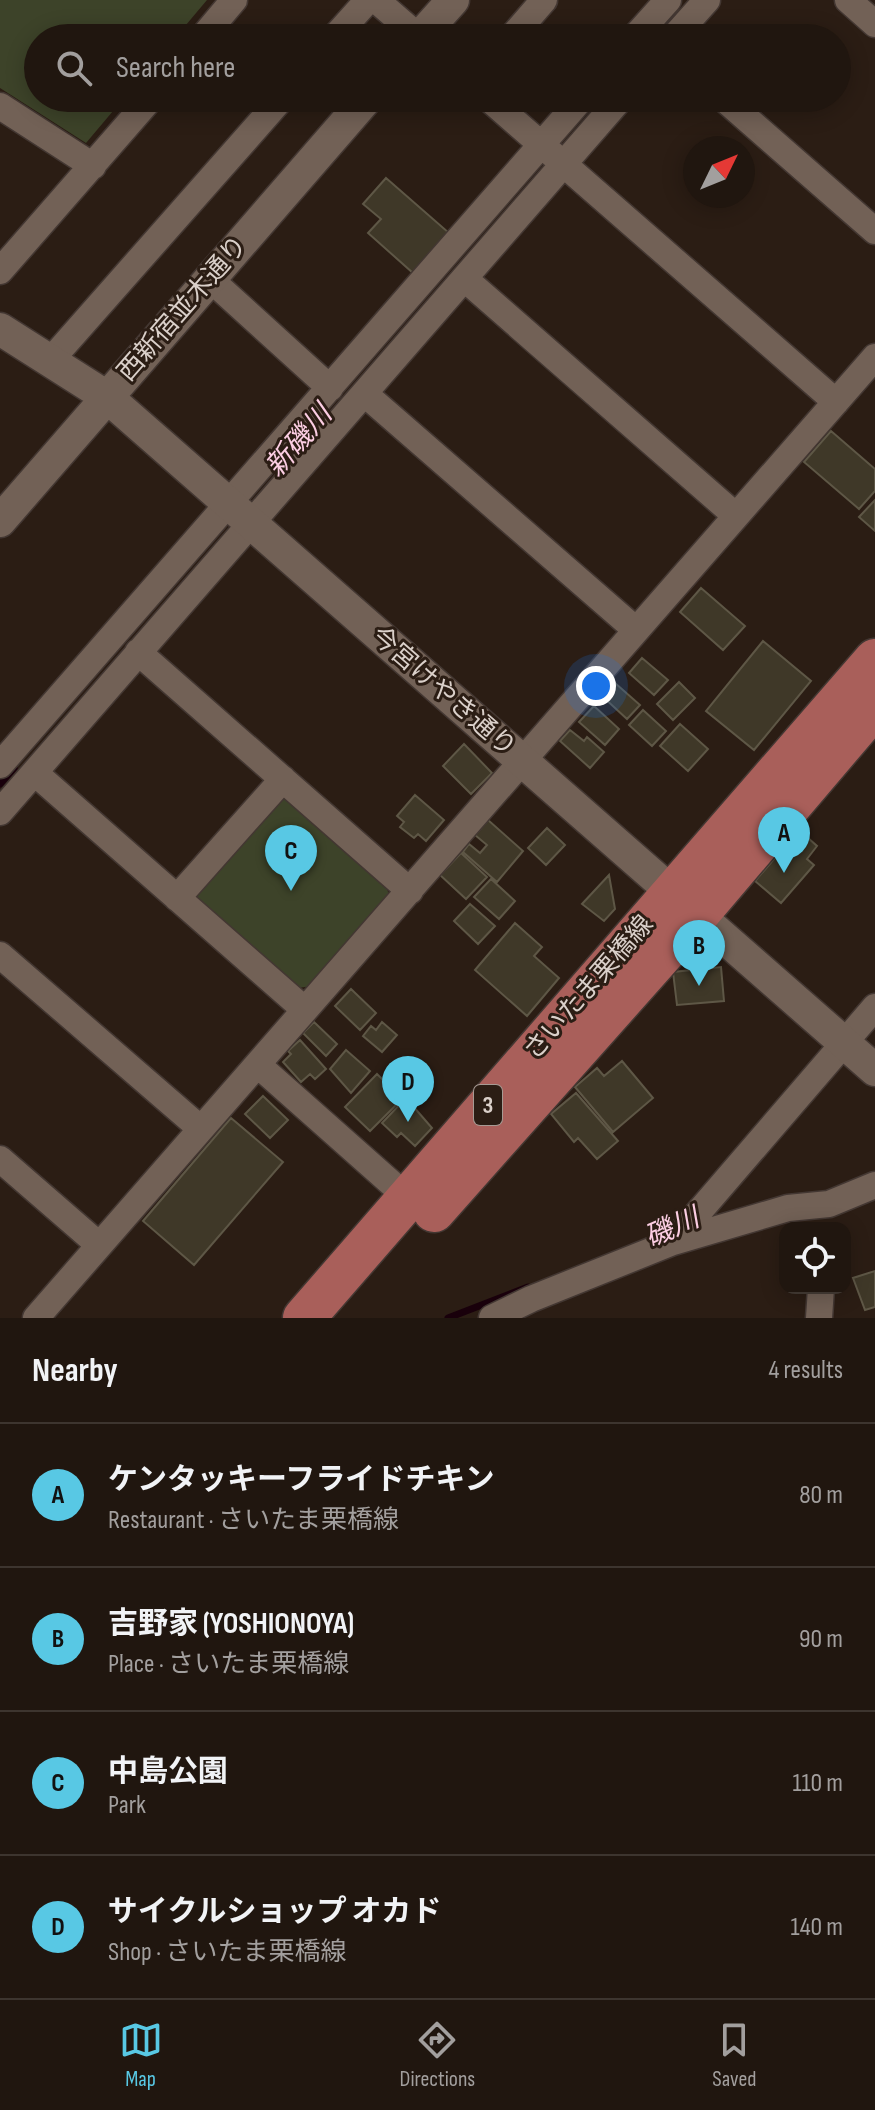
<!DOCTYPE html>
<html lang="en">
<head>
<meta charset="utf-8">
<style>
  body { margin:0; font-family:"Sofia Sans Condensed","Noto Sans JP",sans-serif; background:#2d231d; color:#f1f3f6 }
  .controls { position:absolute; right:24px; bottom:24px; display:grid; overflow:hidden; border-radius:16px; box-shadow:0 4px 20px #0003 }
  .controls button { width:72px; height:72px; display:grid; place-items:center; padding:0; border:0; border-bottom:2px solid #3d352f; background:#20160f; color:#f1f3f6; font:40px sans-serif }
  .compass { position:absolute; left:683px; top:136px; width:72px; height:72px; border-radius:50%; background:#20160f; box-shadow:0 4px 20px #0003; rotate:47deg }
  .you { position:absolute; left:596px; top:686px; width:28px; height:28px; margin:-20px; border:6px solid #fff; border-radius:50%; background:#1a73e8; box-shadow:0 0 0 12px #1a73e833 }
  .badge { display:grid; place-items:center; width:52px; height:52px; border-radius:50%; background:#58c8e4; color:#111; font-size:26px; font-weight:700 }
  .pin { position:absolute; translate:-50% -66px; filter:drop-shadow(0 2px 4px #0008) }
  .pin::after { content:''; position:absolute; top:42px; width:28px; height:24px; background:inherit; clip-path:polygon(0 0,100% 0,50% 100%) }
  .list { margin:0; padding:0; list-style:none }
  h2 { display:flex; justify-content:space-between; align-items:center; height:104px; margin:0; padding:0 32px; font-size:34px }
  h2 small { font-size:26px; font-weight:400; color:#a29f9e }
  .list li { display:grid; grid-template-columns:52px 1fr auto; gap:24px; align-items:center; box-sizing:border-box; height:144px; padding:0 32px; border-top:2px solid #3d352f }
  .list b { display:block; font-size:30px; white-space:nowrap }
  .list p { margin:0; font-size:26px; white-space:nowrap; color:#a29f9e }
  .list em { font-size:26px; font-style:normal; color:#a29f9e }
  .icon { flex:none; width:44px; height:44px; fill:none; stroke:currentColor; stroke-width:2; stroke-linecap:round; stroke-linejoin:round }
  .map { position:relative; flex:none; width:875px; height:1318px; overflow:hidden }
  .search { position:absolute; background:#20160f; box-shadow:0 4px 20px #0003; left:24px; right:24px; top:24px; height:88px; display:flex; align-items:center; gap:20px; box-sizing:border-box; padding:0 28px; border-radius:44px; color:#a29f9e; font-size:30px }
  .sheet { height:680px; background:#20160f }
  nav { display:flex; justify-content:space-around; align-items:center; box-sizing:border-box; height:112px; border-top:2px solid #3d352f; background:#20160f; font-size:22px; color:#a29f9e }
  nav a { display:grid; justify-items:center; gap:4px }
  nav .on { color:#58c8e4 }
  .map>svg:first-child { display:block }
  .green { fill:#3d4329 }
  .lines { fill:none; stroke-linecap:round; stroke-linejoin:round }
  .stream { stroke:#19000b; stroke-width:7 }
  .building { fill:#3f3828; stroke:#5e5746; stroke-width:2 }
  .minor-casing { stroke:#433732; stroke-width:29 }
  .tertiary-casing { stroke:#433732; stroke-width:35 }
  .primary-casing { stroke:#433732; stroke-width:45 }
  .minor { stroke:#726156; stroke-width:26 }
  .tertiary { stroke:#726156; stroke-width:32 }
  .primary { stroke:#a95f5a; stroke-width:42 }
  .labels { text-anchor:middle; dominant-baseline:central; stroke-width:6; stroke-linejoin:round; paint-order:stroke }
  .shield { fill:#2b1d14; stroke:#a69a93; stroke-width:2 }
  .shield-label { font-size:24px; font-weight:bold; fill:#dad0ca }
  .street-label { font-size:26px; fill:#dad0ca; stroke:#2b1d14 }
  .water-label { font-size:28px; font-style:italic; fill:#fccee3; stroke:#2b1d14 }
</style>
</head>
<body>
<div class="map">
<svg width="875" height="1318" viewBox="0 0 875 1318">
  <rect width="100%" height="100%" fill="#2b1d14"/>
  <path class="green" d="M0,0h207l-32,38h-137v60h86l-38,45 -86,-55z
    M283,794l103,93 3,7 -77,92 -14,2 -103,-89 -2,-13z"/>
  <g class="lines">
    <path class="stream" d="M0,784l14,-16
      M448,1318l80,-31"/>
  </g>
  <path class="building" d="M386,178l63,55 -36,40 -45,-40 13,-14 -18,-15z
    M831,431l44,38v22l-16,18 -55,-47z
    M875,500v31l-16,-14z
    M701,588l44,38 -22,24 -43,-38z
    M763,641l48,40 -57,69 -48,-39z
    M642,658l26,22 -14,15 -25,-22z
    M679,682l16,16 -22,22 -16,-16z
    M615,683l25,22 -13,14 -25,-23z
    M594,706l25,23 -14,16 -26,-23z
    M643,710l23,21 -14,15 -23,-21z
    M680,724l28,25 -20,22 -28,-25z
    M570,730l14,11 3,-4 17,15 -14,16 -30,-27z
    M464,744l28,29 -21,21 -28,-28z
    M415,795l29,25 -18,21 -8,-7 -4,4 -14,-11 4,-5 -7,-6z
    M488,820l35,31 -26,31 -34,-30 6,-8 11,9 7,-8 -12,-10z
    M547,828l18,17 -19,20 -18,-17z
    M799,830l18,16 -10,13 7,6 -33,38 -26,-22z
    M461,853l26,24 -21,22 -26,-24z
    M609,875l6,34 -11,12 -22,-17z
    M491,879l24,22 -16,18 -25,-22z
    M470,904l25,22 -17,18 -24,-23z
    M515,923l27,24 -8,9 25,22 -32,38 -52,-46z
    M721,967l3,34 -47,4 -4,-33z
    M351,989l25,24 -16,17 -25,-24z
    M314,1022l23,22 -11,12 -23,-23z
    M382,1022l15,13 -15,17 -19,-16 8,-10 5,4z
    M300,1040l26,29 -11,10 -5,-5 -9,8 -18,-20 8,-8 -3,-3z
    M346,1050l24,21 -19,22 -21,-24z
    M622,1061l31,37 -40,34 -38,-45 22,-19 7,8z
    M377,1074l25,25 -32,32 -25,-24z
    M576,1093l42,48 -21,18 -19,-21 -4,4 -23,-28z
    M263,1096l25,24 -18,18 -25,-24z
    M406,1098l26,30 -17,18 -14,-13 -4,4 -15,-14z
    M231,1118l52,44 -89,103 -51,-44z
    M875,1271v36l-10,3 -12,-32z"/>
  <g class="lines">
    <g class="minor-casing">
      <path id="minor" d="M376,0l44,38
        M848,0l27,24
        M202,38l32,-38
        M334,38l34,-38
        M511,38l33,-38
        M634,38l34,-38
        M673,38l34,-38
        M488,98l348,304
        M723,98l152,133
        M0,106l93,60
        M0,271l151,-173
        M210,279l120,109
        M465,279l271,237
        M50,361l232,-263
        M365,394l271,236
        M138,652l272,239
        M0,765l582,-667
        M35,773l270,237
        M0,812l621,-714
        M177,898l106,-119
        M0,955l201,174
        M258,1065l150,133
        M0,1159l99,86
        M673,1242l202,-235
        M36,1318l839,-961
        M492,1318l39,-19 142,-57 115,-34 41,-4 46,-19
        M819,1318l2,-30"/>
    </g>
    <g class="tertiary-casing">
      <path id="tertiary" d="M419,38l34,-38
        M0,329l107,68 768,673
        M0,521l367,-423"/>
    </g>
    <g class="primary-casing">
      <path id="primary" d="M434,1211l264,-297 177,-208
        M304,1318l571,-658"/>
    </g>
    <use href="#minor" class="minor"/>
    <use href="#tertiary" class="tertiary"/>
    <use href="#primary" class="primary"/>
  </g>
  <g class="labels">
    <rect class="shield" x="474" y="1085" width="28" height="40" rx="6"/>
    <g class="shield-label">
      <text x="488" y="1105">3</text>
    </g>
    <g class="street-label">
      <text transform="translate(183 309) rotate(-49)">西新宿並木通り</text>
      <text transform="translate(443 692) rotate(41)">今宮けやき通り</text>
      <text transform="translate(589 988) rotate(-49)">さいたま栗橋線</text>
    </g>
    <g class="water-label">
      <text transform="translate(299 441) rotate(-49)">新磯川</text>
      <text transform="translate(672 1228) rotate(-24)">磯川</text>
    </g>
  </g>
</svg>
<div class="controls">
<button><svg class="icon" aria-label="locate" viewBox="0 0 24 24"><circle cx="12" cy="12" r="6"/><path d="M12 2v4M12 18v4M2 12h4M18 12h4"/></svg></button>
</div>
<svg class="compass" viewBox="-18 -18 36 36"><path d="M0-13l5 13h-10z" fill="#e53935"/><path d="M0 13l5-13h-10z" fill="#a29f9e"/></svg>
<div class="you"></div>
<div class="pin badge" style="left:784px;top:873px">A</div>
<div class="pin badge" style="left:699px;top:986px">B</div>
<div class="pin badge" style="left:291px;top:891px">C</div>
<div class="pin badge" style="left:408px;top:1122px">D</div>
<div class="search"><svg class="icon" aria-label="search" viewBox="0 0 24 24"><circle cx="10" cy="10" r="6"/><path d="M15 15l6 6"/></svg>Search here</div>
</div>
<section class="sheet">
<h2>Nearby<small>4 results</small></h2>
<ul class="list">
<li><span class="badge">A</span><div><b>ケンタッキーフライドチキン</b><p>Restaurant · さいたま栗橋線</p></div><em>80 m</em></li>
<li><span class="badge">B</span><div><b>吉野家 (YOSHIONOYA)</b><p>Place · さいたま栗橋線</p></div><em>90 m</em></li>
<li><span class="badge">C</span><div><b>中島公園</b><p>Park</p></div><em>110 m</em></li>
<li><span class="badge">D</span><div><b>サイクルショップ オカド</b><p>Shop · さいたま栗橋線</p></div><em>140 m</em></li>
</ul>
</section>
<nav>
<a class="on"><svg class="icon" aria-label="map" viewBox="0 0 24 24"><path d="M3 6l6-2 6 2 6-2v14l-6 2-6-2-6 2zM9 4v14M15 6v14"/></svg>Map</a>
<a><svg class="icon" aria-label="directions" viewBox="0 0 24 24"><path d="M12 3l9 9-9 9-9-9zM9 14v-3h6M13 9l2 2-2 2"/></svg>Directions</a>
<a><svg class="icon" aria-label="saved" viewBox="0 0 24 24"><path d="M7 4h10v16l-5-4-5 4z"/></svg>Saved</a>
</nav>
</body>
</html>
